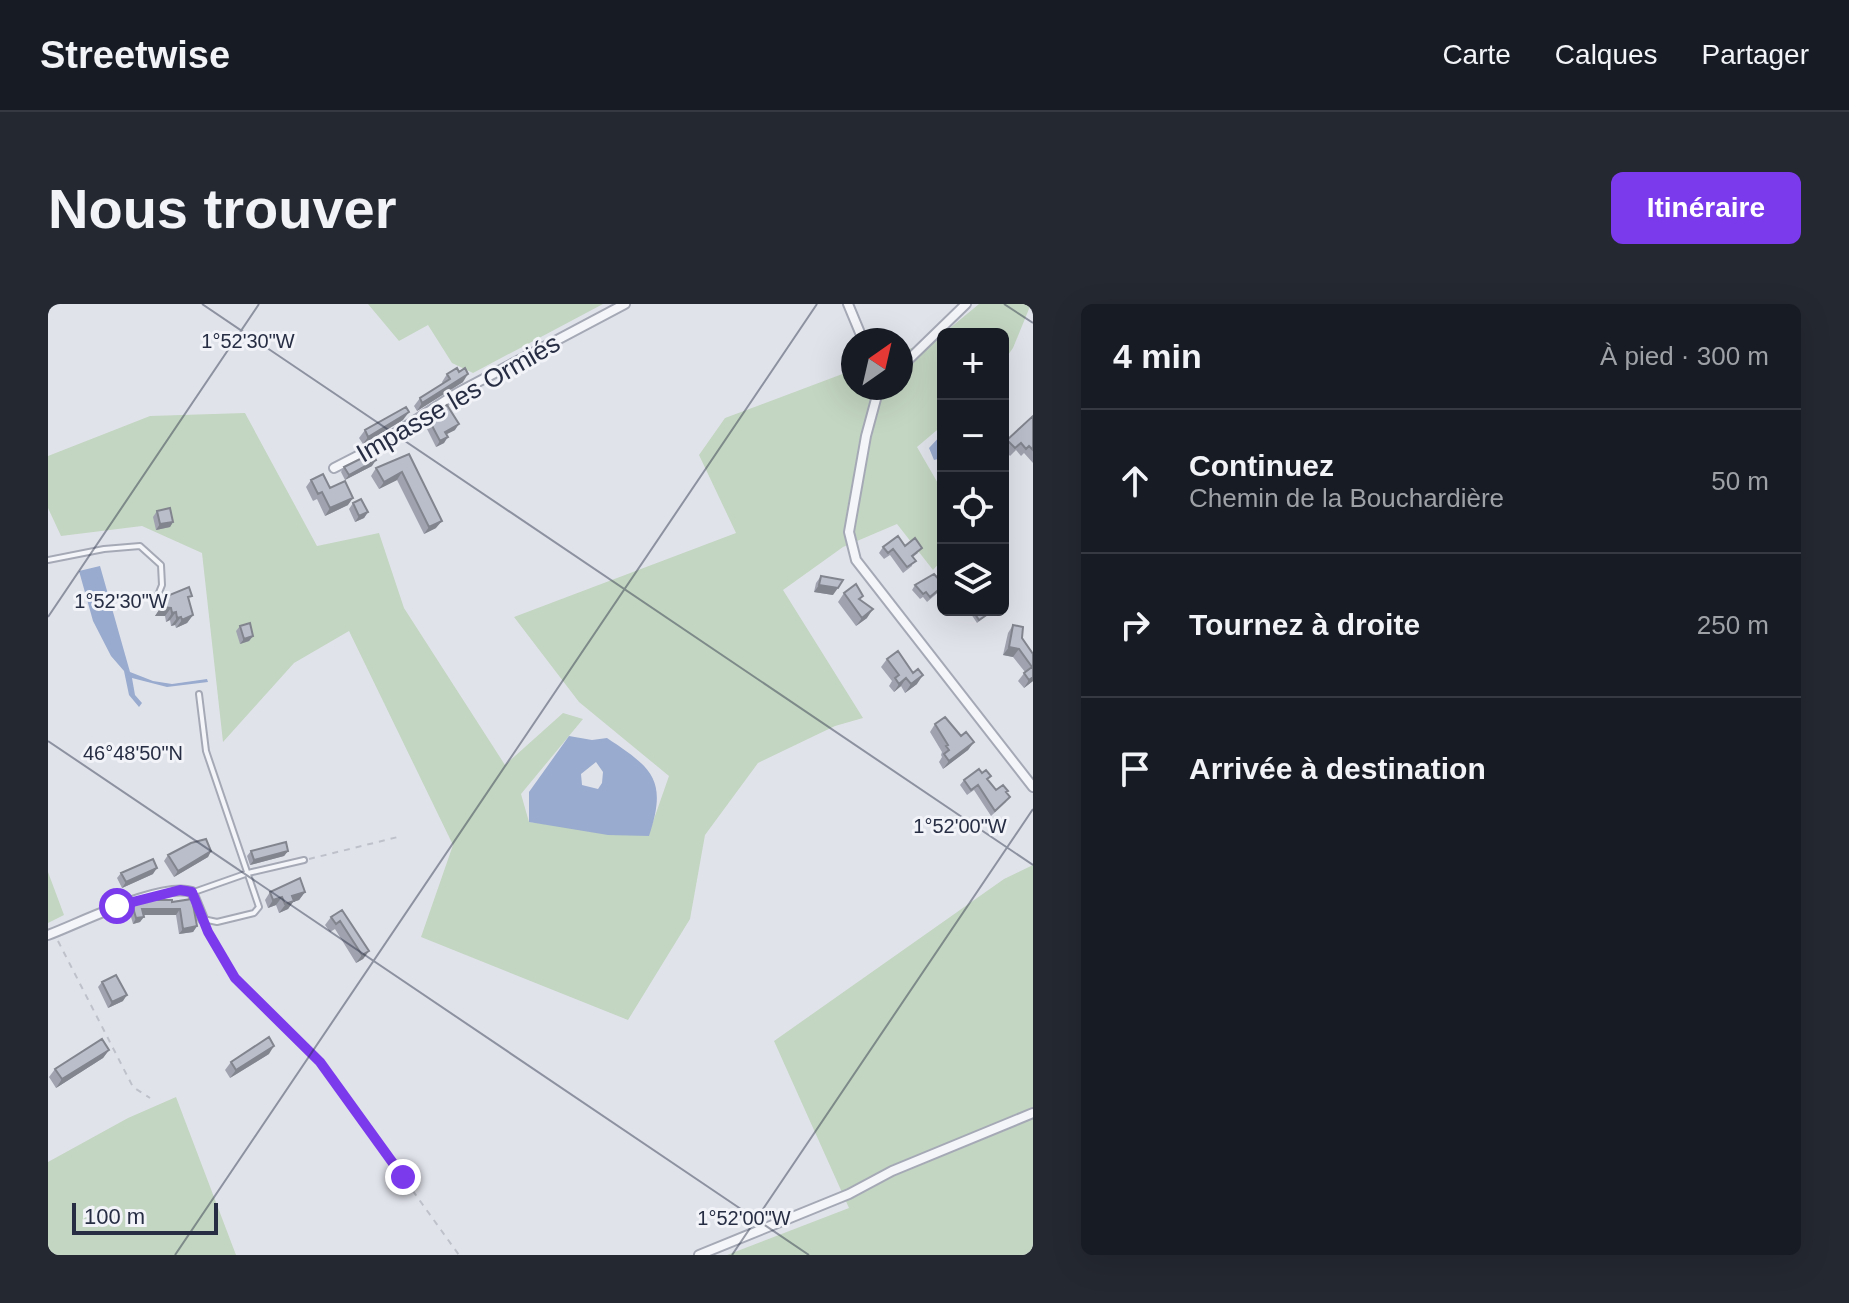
<!DOCTYPE html>
<html lang="fr">
<head>
<meta charset="utf-8">
<style>
  body { margin:0; font-family:Helvetica,sans-serif; background:#242831; color:#f1f3f6 }
  .controls { position:absolute; right:24px; top:24px; display:grid; overflow:hidden; border-radius:12px; box-shadow:0 8px 32px #0002 }
  .controls button { width:72px; height:72px; display:grid; place-items:center; padding:0; border:0; border-bottom:2px solid #363941; background:#171b24; color:#f1f3f6; font:40px sans-serif }
  .compass { position:absolute; left:793px; top:24px; width:72px; height:72px; border-radius:50%; background:#171b24; box-shadow:0 8px 32px #0002; rotate:34deg }
  .scale { position:absolute; left:24px; bottom:20px; width:146px; box-sizing:border-box; padding-left:8px; border:4px solid #272e44; border-top:0; font-size:22px; line-height:28px; white-space:nowrap; color:#272e44; -webkit-text-stroke:6px #f1f3f8; paint-order:stroke }
  .stop { position:absolute; width:24px; height:24px; margin:-18px; border:6px solid #7c3aed; border-radius:50%; background:#fff }
  .stop.end { background:#7c3aed; border-color:#fff; box-shadow:0 2px 8px #0008 }
  .list { margin:0; padding:0; list-style:none }
  h2 { display:flex; justify-content:space-between; align-items:center; height:104px; margin:0; padding:0 32px; font-size:34px }
  h2 small { font-size:26px; font-weight:400; color:#9ea1a6 }
  .list li { display:grid; grid-template-columns:52px 1fr auto; gap:24px; align-items:center; box-sizing:border-box; height:144px; padding:0 32px; border-top:2px solid #363941 }
  .list b { display:block; font-size:30px; white-space:nowrap }
  .list p { margin:0; font-size:26px; white-space:nowrap; color:#9ea1a6 }
  .list em { font-size:26px; font-style:normal; color:#9ea1a6 }
  .icon { flex:none; width:44px; height:44px; fill:none; stroke:currentColor; stroke-width:2; stroke-linecap:round; stroke-linejoin:round }
  .map { position:relative; flex:none; width:985px; height:951px; overflow:hidden; border-radius:12px }
  header { display:flex; align-items:center; gap:48px; box-sizing:border-box; height:112px; padding:0 40px; background:#171b24; border-bottom:2px solid #363941 }
  header strong { font-size:38px }
  nav { display:flex; gap:44px; margin-inline-start:auto; font-size:28px }
  .intro { display:flex; align-items:center; justify-content:space-between; box-sizing:border-box; height:192px; padding:0 48px }
  h1 { margin:0; font-size:56px }
  .button { padding:20px 36px; border-radius:12px; background:#7c3aed; color:#fff; font-size:28px; font-weight:700 }
  main { display:flex; gap:48px; padding:0 48px }
  aside { flex:1; background:#171b24; border-radius:12px; box-shadow:0 8px 32px #0002 }
  .map>svg:first-child { display:block }
  .green { fill:#c3d6c1 }
  .water { fill:#99abce; fill-rule:evenodd }
  .lines { fill:none; stroke-linecap:round; stroke-linejoin:round }
  .lane-casing { stroke:#a5a9b6; stroke-width:8 }
  .street-casing { stroke:#a5a9b6; stroke-width:12 }
  .path { stroke:#bfc1ca; stroke-width:2; stroke-dasharray:6 6; stroke-linecap:butt }
  .lane { stroke:#f4f5f9; stroke-width:4 }
  .street { stroke:#f4f5f9; stroke-width:8 }
  .wall { fill:#a0a3af }
  .shaded-wall { fill:#82858e }
  .building { fill:#babecb; stroke:#82858e; stroke-width:2 }
  .route { stroke:#7c3aed; stroke-width:10 }
  .ticks { fill:none; stroke:#272e44; stroke-width:2; stroke-opacity:0.45 }
  .labels { text-anchor:middle; dominant-baseline:central; stroke-width:6; stroke-linejoin:round; paint-order:stroke }
  .street-label { font-size:26px; fill:#272e44; stroke:#f1f3f8 }
  .ticks-label { font-size:20px; text-anchor:middle; fill:#272e44; stroke:#f1f3f8; stroke-width:6; stroke-linejoin:round; paint-order:stroke }
</style>
</head>
<body>
<header>
<strong>Streetwise</strong>
<nav><a>Carte</a><a>Calques</a><a>Partager</a></nav>
</header>
<div class="intro"><h1>Nous trouver</h1><a class="button">Itinéraire</a></div>
<main>
<div class="map">
<svg width="985" height="951" viewBox="0 0 985 951">
  <rect width="100%" height="100%" fill="#e1e3eb"/>
  <path class="green" d="M320,0h235l-130,69 -21,-10 -24,-38 -29,16z
    M931,0h52l-18,44 -10,14v-28h-60v91l-26,22 26,45v67l-10,11 -36,-46 -54,23 -60,43 80,128 -28,8 -77,37 -53,72 -15,84 -62,101 -207,-83 32,-92 -104,-214 -55,32 -71,79 -21,-189 -60,-27 -81,10 -13,-28v-52l102,-40 95,-3 72,133 62,-13 25,75 101,157 58,-52 20,6 -62,75 8,28 119,14 21,-60 -90,-74 -65,-85 222,-84 -37,-78 26,-37 128,-48v18h48v-36l37,-14z
    M985,561v390h-306l122,-47 -75,-167 230,-162z
    M0,568l16,43 -16,8z
    M128,793l60,158h-188v-93l80,-44z"/>
  <path class="water" d="M895,129v19l-5,7 -4,1 -5,-12z
    M52,262l30,106 23,9 19,3 35,-5 1,3 -41,5 -35,-9 3,17 7,8 -3,4 -10,-12 -5,-24 -13,-15 -18,-35 -14,-50z
    M521,432l23,4 15,-2c45,30 61,41 42,98l-41,-1 -79,-13v-30zM548,458l7,10 -1,11 -4,6 -16,-4 -1,-11z"/>
  <g class="lines">
    <g class="lane-casing">
      <path id="lane" d="M0,256l56,-11 36,-3 21,19 1,20 -6,15
        M151,390l7,57 53,156 -5,6 -37,9 -14,-3
        M146,588l54,-19 56,-13"/>
    </g>
    <g class="street-casing">
      <path id="street" d="M800,0l15,36
        M853,63l65,-63
        M831,84l-13,48 -17,96 7,28 177,227
        M286,164l39,-20 84,-55 168,-89
        M0,631c32,-12 113,-53 144,-43l11,27
        M651,951l150,-61 43,-23 141,-58"/>
    </g>
    <path class="path" d="M261,555l93,-23
      M158,624l29,50 85,84 139,193
      M10,637l75,146 17,11"/>
    <use href="#lane" class="lane"/>
    <use href="#street" class="street"/>
  </g>
  <path class="wall" d="M399,70l16,8 -46,29 -3,-5 6,-8 23,-14 -1,-2z
    M985,112v47l-9,-10 -3,3 -5,-6 -6,6 -7,-8 4,-8z
    M380,114l27,12 -8,4 -3,9 -8,4 -12,-24z
    M355,116l-40,24 -4,-6 6,-8z
    M361,150l27,74 -12,6 -27,-54 -18,9 -8,-13 5,-8z
    M324,162l-27,14 -4,-8 3,-5z
    M263,176l19,8 18,17 -23,11 -8,-17 -4,2 -7,-14z
    M305,199l15,9 -4,6 -9,4 -6,-13z
    M109,207l16,11 -3,5 -14,3 -3,-13z
    M857,242l13,7 -5,4 -1,9 -9,7 -13,-18 -6,4 -5,-6 4,-6z
    M773,272l12,19 -19,-3 2,-9z
    M867,281l26,5 -14,12 -4,-5 -3,2 -8,-9z
    M796,289l23,25 -11,8 -18,-24z
    M119,292l22,4 4,15 -6,8 -11,5 -1,-3 -4,1 -1,-6 -4,2 -1,-6h-10l7,-10 -1,-2z
    M925,307l15,3 -11,9 -6,-9z
    M965,321l20,29v27l-9,7 -6,-7 7,-9 -12,-15 -10,-2 5,-22z
    M192,322l13,10 -4,5 -9,3 -4,-13z
    M839,355l30,25 -12,9 -4,-7 -7,6 -5,-6 3,-5 -11,-14z
    M887,420l39,18 -6,8 -25,19 -4,-7 3,-5 -1,-2 1,-3 -12,-20z
    M916,476h24l8,10 11,3 -1,9 -15,14 -17,-26 -7,5 -7,-10z
    M163,547l-3,6 -34,20 -10,-16 4,-6z
    M203,547h37l-4,5 -34,9 -3,-9z
    M73,569l32,1 -31,14 -5,-10z
    M222,588h35l-6,8 -6,2 -5,7 -9,4 -3,-8 -8,3 -3,-8z
    M124,598l25,24 -4,6 -14,2 -3,-19h-33l-3,7 -7,2 -4,-14 3,-6z
    M294,606l27,41 -6,8 -7,4 -21,-34 -5,3 -5,-7 6,-8z
    M54,678l21,19 -15,7 -10,-21z
    M61,746l-6,8 -47,30 -7,-11 6,-8z
    M221,750l-39,24 -5,-8 6,-8z"/>
  <path class="shaded-wall" d="M420,70l-5,8 -46,29 5,-8z
    M361,108l-6,8 -40,24 5,-7z
    M411,120l-4,6 -14,7 4,-5z
    M400,133l-4,6 -8,4 4,-6z
    M328,156l-4,6 -27,14 4,-5z
    M354,168l-5,8 -18,9 5,-7z
    M305,194l-5,7 -23,11 5,-8z
    M320,208l-4,6 -9,4 4,-6z
    M394,217l-6,7 -12,6 5,-7z
    M125,218l-3,5 -14,3 4,-6z
    M771,281l19,3 -5,7 -19,-3z
    M113,303l10,1 -6,8h-10z
    M825,305l-6,9 -11,8 6,-8z
    M128,308l-6,8 -4,2 6,-9z
    M145,311l-6,8 -11,5 6,-8z
    M133,313l-6,8 -4,1 6,-8z
    M205,332l-4,5 -9,3 4,-5z
    M961,343l10,2 -6,8 -10,-2z
    M875,371l-6,9 -12,9 6,-9z
    M985,373v4l-9,7 5,-8z
    M858,374l-5,8 -7,6 5,-8z
    M926,438l-6,8 -25,19 6,-8z
    M163,547l-3,6 -34,20 4,-6z
    M240,547l-4,5 -34,9 4,-5z
    M109,564l-4,6 -31,14 4,-6z
    M257,588l-6,8 -6,2 -5,7 -9,4 13,-17z
    M234,593l-6,8 -8,3 5,-8z
    M94,605h38l-4,6h-38z
    M96,613l-4,5 -7,2 3,-6z
    M149,622l-4,6 -14,2 4,-5z
    M321,647l-6,8 -7,4 6,-8z
    M79,691l-4,6 -15,7 4,-6z
    M226,742l-5,8 -39,24 6,-8z
    M61,746l-6,8 -47,30 6,-9z"/>
  <path class="building" d="M409,64l2,4 6,-4 3,6 -46,29 -2,-5 30,-19 -3,-5z
    M399,101l12,19 -14,8 3,5 -8,4 -12,-23z
    M358,103l3,5 -41,25 -3,-7z
    M985,112v34l-4,-4 -3,3 -5,-6 -6,5 -8,-8z
    M324,149l4,7 -27,15 -5,-8z
    M361,150l33,67 -13,6 -27,-55 -18,10 -8,-14z
    M275,170l7,14 15,-7 8,17 -23,10 -8,-16 -4,2 -7,-14z
    M313,195l7,13 -9,4 -6,-13z
    M122,204l3,14 -13,2 -3,-13z
    M850,232l7,10 10,-8 7,10 -10,8 4,5 -9,6 -14,-18 -5,4 -5,-6z
    M886,270l9,10v2l-13,11 -4,-5 -3,2 -8,-9z
    M773,272l22,4 -5,8 -19,-3z
    M808,280l7,12 -4,3 14,10 -11,9 -18,-25z
    M141,283l3,9 -4,1 5,18 -11,5 -1,-3 -4,1 -1,-6 -4,1 -1,-5 -10,-1 7,-7 -1,-4z
    M927,306h11l2,4 -9,6 -6,-9z
    M202,319l3,13 -9,3 -4,-13z
    M965,321l10,2 -1,11 11,16v23l-4,3 -5,-7 8,-6 -13,-18 -10,-2z
    M850,347l15,22 5,-4 5,6 -12,9 -5,-6 -7,6 -4,-6 4,-3 -12,-16z
    M897,413l16,19 5,-4 8,10 -25,19 -5,-7 5,-4 -3,-4 2,-1 -13,-21z
    M931,465l3,4 4,-3 5,6 -4,3 9,11 7,-5 5,6 -2,1 4,5 -15,14 -17,-26 -7,5 -7,-10z
    M158,535l5,12 -33,20 -10,-16 23,-12z
    M238,538l2,9 -34,9 -3,-9z
    M105,555l4,9 -31,14 -5,-9z
    M252,574l5,14 -13,4 2,5 -9,3 -3,-7 -9,3 -3,-8z
    M144,595l5,27 -14,3 -3,-20h-38l2,8 -8,1 -4,-14 13,-4h27v2z
    M294,606l27,41 -7,4 -22,-34 -4,3 -5,-7z
    M68,671l11,20 -15,7 -10,-20z
    M221,733l5,9 -38,24 -5,-8z
    M54,735l7,11 -47,29 -7,-10z"/>
  <g class="lines">
    <path class="route" d="M69,602l63,-16 12,2 16,40 27,46 85,84 83,115"/>
  </g>
  <path class="ticks" d="M154,0l831,561M956,0l29,19M0,313l211,-313M0,437l761,514M127,951l642,-951M684,951l301,-446"/>
  <g class="labels">
    <g class="street-label">
      <text transform="translate(410 94) rotate(-30)">Impasse les Ormiés</text>
    </g>
  </g>
  <g class="ticks-label">
    <text x="200" y="44">1°52'30"W</text>
    <text x="73" y="304">1°52'30"W</text>
    <text x="85" y="456">46°48'50"N</text>
    <text x="912" y="529">1°52'00"W</text>
    <text x="696" y="921">1°52'00"W</text>
  </g>
</svg>
<div class="controls">
<button>+</button>
<button>−</button>
<button><svg class="icon" aria-label="locate" viewBox="0 0 24 24"><circle cx="12" cy="12" r="6"/><path d="M12 2v4M12 18v4M2 12h4M18 12h4"/></svg></button>
<button><svg class="icon" aria-label="layers" viewBox="0 0 24 24"><path d="M12 4l9 5-9 5-9-5zM3 14l9 5 9-5"/></svg></button>
</div>
<svg class="compass" viewBox="-18 -18 36 36"><path d="M0-13l5 13h-10z" fill="#e53935"/><path d="M0 13l5-13h-10z" fill="#9ea1a6"/></svg>
<div class="scale">100 m</div>
<div class="stop" style="left:69px;top:602px"></div>
<div class="stop end" style="left:355px;top:873px"></div>
</div>
<aside>
<h2>4 min<small>À pied · 300 m</small></h2>
<ul class="list">
<li><svg class="icon" aria-label="ahead" viewBox="0 0 24 24"><path d="M12 20V5M6 11l6-6 6 6"/></svg><div><b>Continuez</b><p>Chemin de la Bouchardière</p></div><em>50 m</em></li>
<li><svg class="icon" aria-label="right" viewBox="0 0 24 24"><path d="M7 20v-9h11M14 6l5 5-5 5"/></svg><div><b>Tournez à droite</b></div><em>250 m</em></li>
<li><svg class="icon" aria-label="arrive" viewBox="0 0 24 24"><path d="M6 21V4h12l-3 4 3 4H6"/></svg><div><b>Arrivée à destination</b></div></li>
</ul>
</aside>
</main>
</body>
</html>
